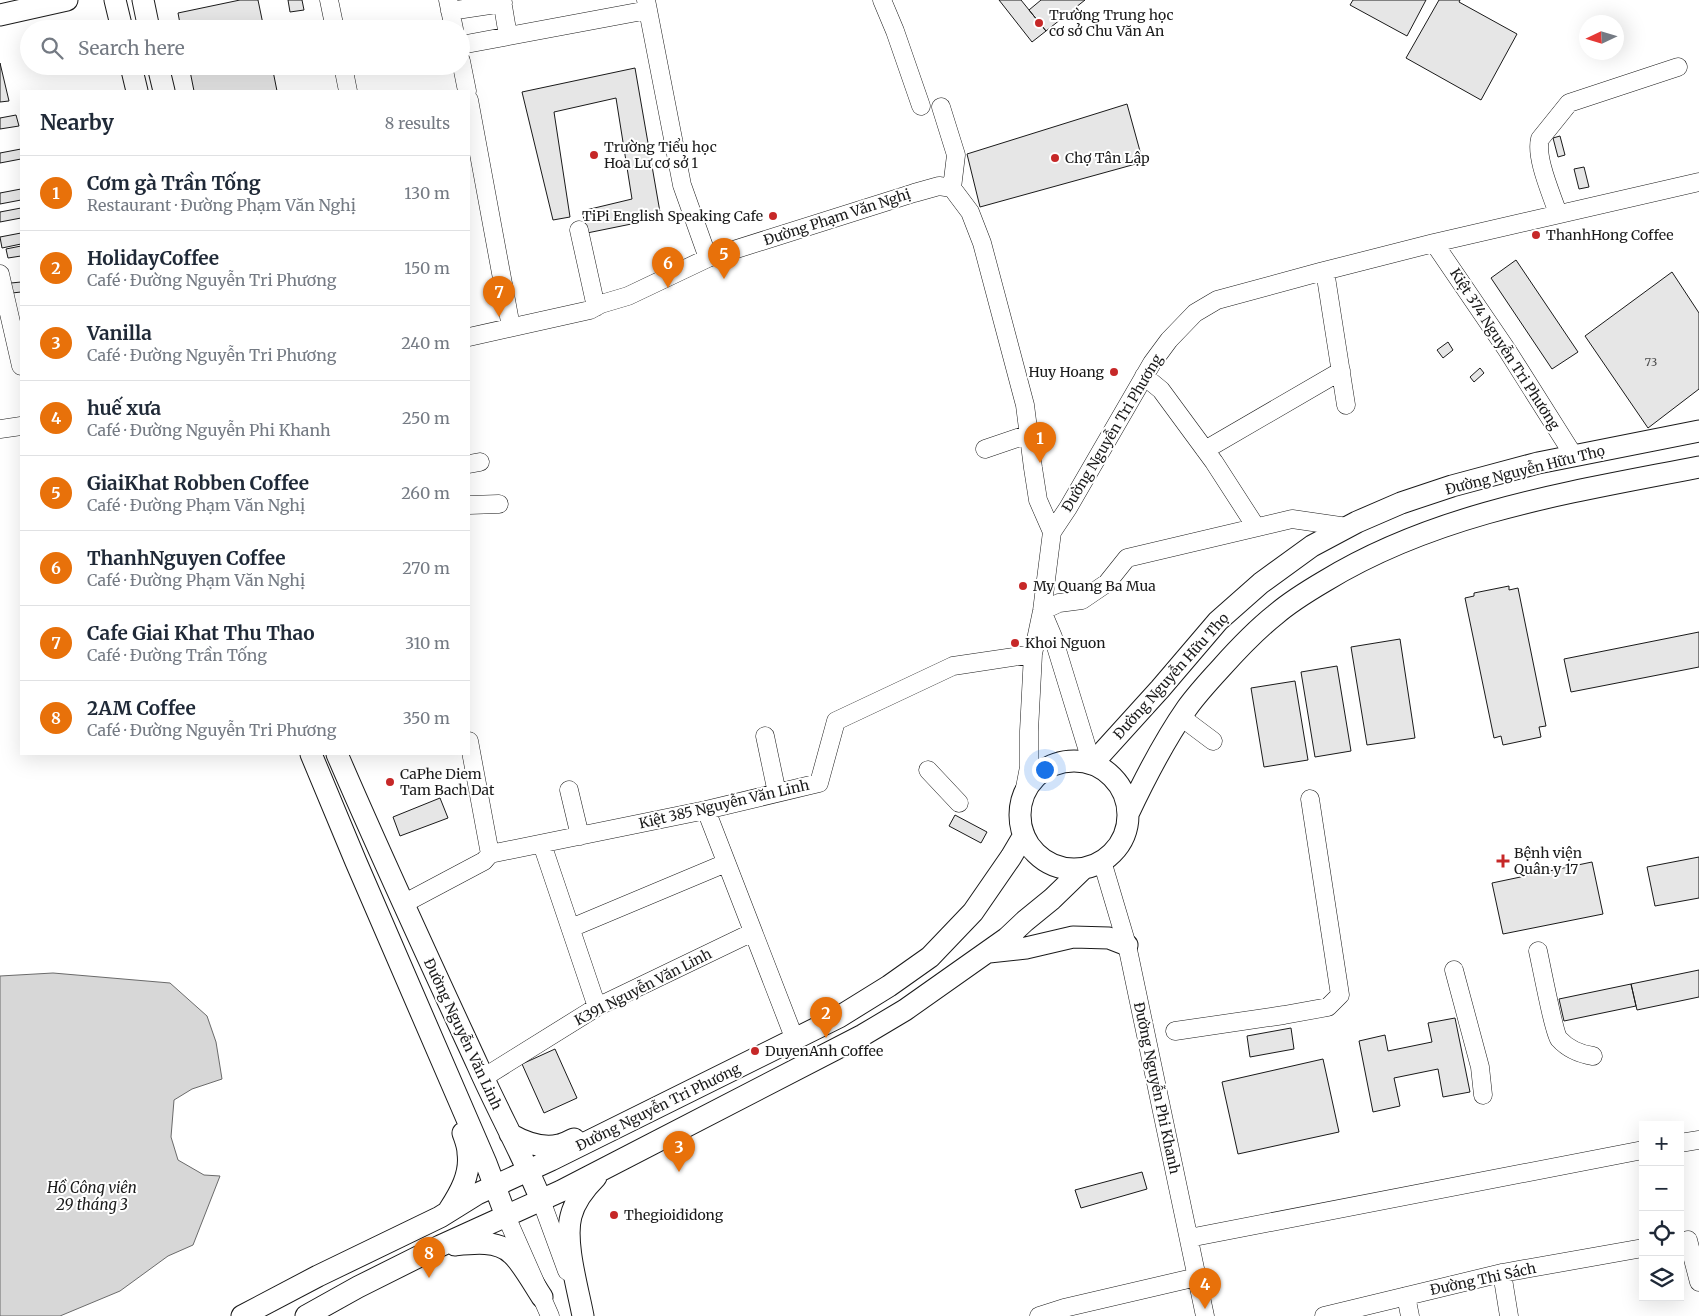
<!DOCTYPE html>
<html lang="en">
<head>
<meta charset="utf-8">
<style>
  body { margin:0; font-family:Merriweather,serif; background:#f6f6f7; color:#1f2937 }
  .controls { position:absolute; right:15px; bottom:15px; display:grid; overflow:hidden; border-radius:0px; box-shadow:0 5px 20px #0002 }
  .controls button { width:45px; height:45px; display:grid; place-items:center; padding:0; border:0; border-bottom:1px solid #e0e1e3; background:#fff; color:#1f2937; font:25px sans-serif }
  .compass { position:absolute; left:1579px; top:15px; width:45px; height:45px; border-radius:50%; background:#fff; box-shadow:0 5px 20px #0002; rotate:266deg }
  .you { position:absolute; left:1044px; top:769px; width:18px; height:18px; margin:-12px; border:4px solid #fff; border-radius:50%; background:#1a73e8; box-shadow:0 0 0 8px #1a73e833 }
  .badge { display:grid; place-items:center; width:32px; height:32px; border-radius:50%; background:#1a73e8; color:#fff; font-size:16px; font-weight:700 }
  .pin { position:absolute; translate:-50% -41px; filter:drop-shadow(0 1px 2px #0008) }
  .pin::after { content:''; position:absolute; top:26px; width:18px; height:15px; background:inherit; clip-path:polygon(0 0,100% 0,50% 100%) }
  .list { margin:0; padding:0; list-style:none }
  h2 { display:flex; justify-content:space-between; align-items:center; height:65px; margin:0; padding:0 20px; font-size:21px }
  h2 small { font-size:16px; font-weight:400; color:#747a83 }
  .list li { display:grid; grid-template-columns:32px 1fr auto; gap:15px; align-items:center; box-sizing:border-box; height:75px; padding:0 20px; border-top:1px solid #e0e1e3 }
  .list b { display:block; font-size:19px; white-space:nowrap }
  .list p { margin:0; font-size:16px; white-space:nowrap; color:#747a83 }
  .list em { font-size:16px; font-style:normal; color:#747a83 }
  .icon { flex:none; width:28px; height:28px; fill:none; stroke:currentColor; stroke-width:2; stroke-linecap:round; stroke-linejoin:round }
  .map { position:relative; flex:none; width:1699px; height:1316px; overflow:hidden }
  .search { position:absolute; background:#fff; box-shadow:0 5px 20px #0002; left:20px; top:20px; width:450px; height:55px; display:flex; align-items:center; gap:12px; box-sizing:border-box; padding:0 18px; border-radius:28px; color:#747a83; font-size:19px }
  .panel { position:absolute; background:#fff; box-shadow:0 5px 20px #0002; left:20px; top:90px; width:450px; height:665px; border-radius:0px }
  .map>svg:first-child { display:block }
  .water { fill:#d7d7d7; stroke:#6a6a6a }
  .building { fill:#e6e6e6; stroke:#1a1a1a }
  .lines { fill:none; stroke-linecap:round; stroke-linejoin:round }
  .minor-casing { stroke:#1a1a1a; stroke-width:19 }
  .major-casing { stroke:#1a1a1a; stroke-width:23 }
  .minor { stroke:#fff; stroke-width:18 }
  .major { stroke:#fff; stroke-width:21 }
  .poi-dot { fill:#c62828; stroke:#fff; stroke-width:2 }
  .labels { text-anchor:middle; dominant-baseline:central; stroke-width:4; stroke-linejoin:round; paint-order:stroke }
  .number-label { font-size:11px; fill:#4d4d4d }
  .poi-label { font-size:14px; fill:#1a1a1a; stroke:#fff; text-anchor:start }
  .street-label { font-size:14px; fill:#1a1a1a; stroke:#fff }
  .water-label { font-size:15px; font-style:italic; fill:#1a1a1a; stroke:#fff }
</style>
</head>
<body>
<div class="map">
<svg width="1699" height="1316" viewBox="0 0 1699 1316">
  <rect width="100%" height="100%" fill="#fff"/>
  <path class="water" d="M53,973l117,10 37,33 9,26 6,37 -30,10 -18,11 -3,37 7,23 26,15 16,1 -27,69 -25,11 -48,35 -60,25h-60v-340z"/>
  <path class="building" d="M240,0h18l6,29h-83l-3,-16z
    M288,0h14l2,10 -14,2z
    M999,0h22l25,31 -14,11z
    M1041,0h44l-39,31 -17,-21z
    M1353,0h73l-19,36 -57,-31z
    M1439,0h21l-1,2 58,32 -36,66 -75,-42z
    M0,63l9,38 -9,1z
    M189,66h83l5,25h-83z
    M635,68l26,150 -74,15 -5,-22 50,-12 -16,-101 -62,14 16,105 -17,3 -31,-128z
    M1127,104l16,58 -163,45 -13,-53z
    M16,115l3,11 -19,3v-11z
    M1560,136l5,19 -7,2 -5,-19z
    M21,149v10l-21,4v-10z
    M1584,167l5,20 -10,2 -5,-20z
    M21,189v11l-21,4v-11z
    M21,208v10l-21,4v-10z
    M21,233v11l-19,4 -2,-11z
    M21,246v10l-13,2 -2,-9z
    M1516,260l62,92 -26,17 -61,-91z
    M1672,272l27,41v76l-51,39 -63,-92z
    M21,282v10l-9,1 -1,-10z
    M1448,342l5,8 -10,8 -6,-8z
    M1480,368l4,5 -10,9 -4,-5z
    M1509,586v4l9,-2 28,138 -7,1 2,10 -38,8 -2,-9 -7,2 -29,-140 9,-2v-3z
    M1699,632v35l-128,25 -7,-33z
    M1400,639l15,99 -48,7 -16,-98z
    M1337,666l14,85 -36,6 -14,-85z
    M1295,681l13,79 -44,7 -13,-79z
    M440,798l8,20 -48,18 -7,-19z
    M955,815l32,17 -6,11 -32,-17z
    M1699,857v41l-44,8 -8,-39z
    M1592,862l11,52 -100,20 -11,-51z
    M1699,970v27l-62,13 -6,-26z
    M1631,984l5,22 -72,15 -5,-22z
    M1455,1018l15,74 -27,5 -5,-28 -44,9 6,28 -27,6 -14,-71 26,-6 3,16 44,-9 -4,-19z
    M1291,1028l3,21 -44,8 -3,-21z
    M555,1049l22,49 -33,15 -22,-49z
    M1323,1059l16,73 -101,22 -16,-72z
    M1142,1172l5,17 -66,19 -6,-18z"/>
  <g class="lines">
    <g class="minor-casing">
      <path id="minor" d="M329,0l6,29
        M448,0l6,29
        M502,0l6,36
        M646,0l36,185 26,73
        M882,0l13,31 26,75
        M450,11l53,-8
        M461,45l187,-35
        M461,61l6,30
        M343,66l5,25
        M469,100l42,227
        M941,107l15,48 -4,33
        M1558,214c-6,-19 -23,-56 -18,-75l29,-36 109,-36
        M579,230l17,77
        M1434,243l73,107 67,106
        M1325,271l21,134
        M0,274l21,92
        M469,337l121,-27 11,-6 27,-8 80,-38 206,-65 25,-7 13,2 18,24 12,31 43,162 8,63 5,32 14,32
        M1144,376l17,14 53,72 42,65
        M0,429l21,-3
        M985,449l44,-15
        M1205,450l136,-79
        M469,464l11,-2
        M469,505l30,-1
        M1042,611l17,-8 23,-3 25,-17 20,-25 165,-39 55,8
        M1042,611l11,26 39,127
        M1181,717l32,24
        M765,736l12,57
        M469,741l21,113
        M928,770l31,33
        M569,790l11,46
        M1024,793l5,-26v-36l4,-77 9,-43 10,-79 16,-24 84,-145 17,-23 26,-27 22,-13 103,-28 114,-29 265,-61
        M706,810l89,230
        M542,844l55,163
        M1102,861l25,84 78,371
        M403,904l81,-43 6,-7 216,-44 113,-27 17,-62 117,-55 80,-12
        M571,928l155,-65
        M1538,951c3,13 16,82 21,88 9,10 21,15 34,17
        M1454,970l26,97 3,28
        M1175,1031l109,-16 44,-8 12,-12 -30,-196
        M483,1078l114,-71 156,-75
        M1680,1143l19,-3
        M541,1200l26,71
        M506,1216l44,100
        M1189,1238l454,-88
        M1688,1240l11,42
        M1502,1273l7,43
        M1406,1296l4,20
        M1039,1316l25,-8 133,-31
        M1324,1316l178,-43 141,-25"/>
    </g>
    <g class="major-casing">
      <path id="major" d="M115,0l7,29
        M143,0l6,29
        M0,15l67,-15
        M131,66l6,25
        M158,66l6,25
        M311,754l45,108 130,301 20,53
        M337,754c45,105 93,208 141,312 20,45 44,88 63,134
        M1020 815a54 54 0 1 1 108 0a54 54 0 1 1-108 0Z
        M1092,764l68,-75 58,-68 43,-38 51,-37 45,-24 44,-19 51,-17 86,-23 161,-32
        M1128,814c17,-36 36,-73 59,-106 10,-14 22,-27 34,-40 17,-19 34,-37 54,-53 15,-13 33,-24 50,-34 113,-69 247,-89 374,-114
        M989,952l37,-4 47,-11 36,1 18,7
        M510,1134c14,8 32,15 49,11 5,-1 10,-4 15,-6
        M449,1210c11,-17 22,-36 19,-57 0,-7 -3,-14 -5,-20
        M455,1245c18,-2 43,-5 57,9 10,9 22,31 30,43
        M242,1316l76,-40 122,-59 37,-23 74,-34 288,-143 50,-31 41,-29 43,-45 38,-55 13,-22
        M306,1316l52,-29 82,-41 121,-55 302,-156 42,-25 102,-72 18,-17 27,-22 31,-30
        M583,1316c-5,-27 -19,-74 -12,-100 4,-16 14,-28 25,-39"/>
    </g>
    <use href="#minor" class="minor"/>
    <use href="#major" class="major"/>
  </g>
  <g class="poi-dot">
    <circle cx="1039" cy="23" r="5"/>
    <circle cx="594" cy="155" r="5"/>
    <circle cx="1055" cy="158" r="5"/>
    <circle cx="773" cy="216" r="5"/>
    <circle cx="1536" cy="235" r="5"/>
    <circle cx="1114" cy="372" r="5"/>
    <circle cx="1023" cy="586" r="5"/>
    <circle cx="1015" cy="643" r="5"/>
    <circle cx="390" cy="782" r="5"/>
    <path d="M1500.5 853.5h5v5h5v5h-5v5h-5v-5h-5v-5h5z"/>
    <circle cx="755" cy="1051" r="5"/>
    <circle cx="614" cy="1215" r="5"/>
  </g>
  <g class="labels">
    <g class="number-label">
      <text x="1651" y="362">73</text>
    </g>
    <g class="poi-label">
      <text x="1049" y="15">Trường Trung học<tspan x="1049" dy="16">cơ sở Chu Văn An</tspan></text>
      <text x="604" y="147">Trường Tiểu học<tspan x="604" dy="16">Hoa Lư cơ sở 1</tspan></text>
      <text x="1065" y="158">Chợ Tân Lập</text>
      <text x="763" y="216" text-anchor="end">TiPi English Speaking Cafe</text>
      <text x="1546" y="235">ThanhHong Coffee</text>
      <text x="1104" y="372" text-anchor="end">Huy Hoang</text>
      <text x="1033" y="586">My Quang Ba Mua</text>
      <text x="1025" y="643">Khoi Nguon</text>
      <text x="400" y="774">CaPhe Diem<tspan x="400" dy="16">Tam Bach Dat</tspan></text>
      <text x="1514" y="853">Bệnh viện<tspan x="1514" dy="16">Quân y 17</tspan></text>
      <text x="765" y="1051">DuyenAnh Coffee</text>
      <text x="624" y="1215">Thegioididong</text>
    </g>
    <g class="street-label">
      <text transform="translate(837 217) rotate(-18)">Đường Phạm Văn Nghị</text>
      <text transform="translate(1505 349) rotate(57)">Kiệt 374 Nguyễn Tri Phương</text>
      <text transform="translate(1112 433) rotate(-59)">Đường Nguyễn Tri Phương</text>
      <text transform="translate(1525 470) rotate(-14)">Đường Nguyễn Hữu Thọ</text>
      <text transform="translate(1171 676) rotate(-48)">Đường Nguyễn Hữu Thọ</text>
      <text transform="translate(724 804) rotate(-13)">Kiệt 385 Nguyễn Văn Linh</text>
      <text transform="translate(643 987) rotate(-27)">K391 Nguyễn Văn Linh</text>
      <text transform="translate(463 1034) rotate(65)">Đường Nguyễn Văn Linh</text>
      <text transform="translate(1157 1088) rotate(78)">Đường Nguyễn Phi Khanh</text>
      <text transform="translate(658 1107) rotate(-26)">Đường Nguyễn Tri Phương</text>
      <text transform="translate(1483 1279) rotate(-12)">Đường Thi Sách</text>
    </g>
    <g class="water-label">
      <text x="92" y="1187">Hồ Công viên<tspan x="92" dy="17">29 tháng 3</tspan></text>
    </g>
  </g>
</svg>
<div class="controls">
<button>+</button>
<button>−</button>
<button><svg class="icon" aria-label="locate" viewBox="0 0 24 24"><circle cx="12" cy="12" r="6"/><path d="M12 2v4M12 18v4M2 12h4M18 12h4"/></svg></button>
<button><svg class="icon" aria-label="layers" viewBox="0 0 24 24"><path d="M12 4l9 5-9 5-9-5zM3 14l9 5 9-5"/></svg></button>
</div>
<svg class="compass" viewBox="-18 -18 36 36"><path d="M0-13l5 13h-10z" fill="#e53935"/><path d="M0 13l5-13h-10z" fill="#747a83"/></svg>
<div class="you"></div>
<div class="pin badge" style="left:1040px;top:463px;background:#e8710a">1</div>
<div class="pin badge" style="left:826px;top:1038px;background:#e8710a">2</div>
<div class="pin badge" style="left:679px;top:1172px;background:#e8710a">3</div>
<div class="pin badge" style="left:1205px;top:1309px;background:#e8710a">4</div>
<div class="pin badge" style="left:724px;top:279px;background:#e8710a">5</div>
<div class="pin badge" style="left:668px;top:288px;background:#e8710a">6</div>
<div class="pin badge" style="left:499px;top:317px;background:#e8710a">7</div>
<div class="pin badge" style="left:429px;top:1278px;background:#e8710a">8</div>
<div class="search"><svg class="icon" aria-label="search" viewBox="0 0 24 24"><circle cx="10" cy="10" r="6"/><path d="M15 15l6 6"/></svg>Search here</div>
<section class="panel">
<h2>Nearby<small>8 results</small></h2>
<ul class="list">
<li><span class="badge" style="background:#e8710a">1</span><div><b>Cơm gà Trần Tống</b><p>Restaurant · Đường Phạm Văn Nghị</p></div><em>130 m</em></li>
<li><span class="badge" style="background:#e8710a">2</span><div><b>HolidayCoffee</b><p>Café · Đường Nguyễn Tri Phương</p></div><em>150 m</em></li>
<li><span class="badge" style="background:#e8710a">3</span><div><b>Vanilla</b><p>Café · Đường Nguyễn Tri Phương</p></div><em>240 m</em></li>
<li><span class="badge" style="background:#e8710a">4</span><div><b>huế xưa</b><p>Café · Đường Nguyễn Phi Khanh</p></div><em>250 m</em></li>
<li><span class="badge" style="background:#e8710a">5</span><div><b>GiaiKhat Robben Coffee</b><p>Café · Đường Phạm Văn Nghị</p></div><em>260 m</em></li>
<li><span class="badge" style="background:#e8710a">6</span><div><b>ThanhNguyen Coffee</b><p>Café · Đường Phạm Văn Nghị</p></div><em>270 m</em></li>
<li><span class="badge" style="background:#e8710a">7</span><div><b>Cafe Giai Khat Thu Thao</b><p>Café · Đường Trần Tống</p></div><em>310 m</em></li>
<li><span class="badge" style="background:#e8710a">8</span><div><b>2AM Coffee</b><p>Café · Đường Nguyễn Tri Phương</p></div><em>350 m</em></li>
</ul>
</section>
</div>
</body>
</html>
